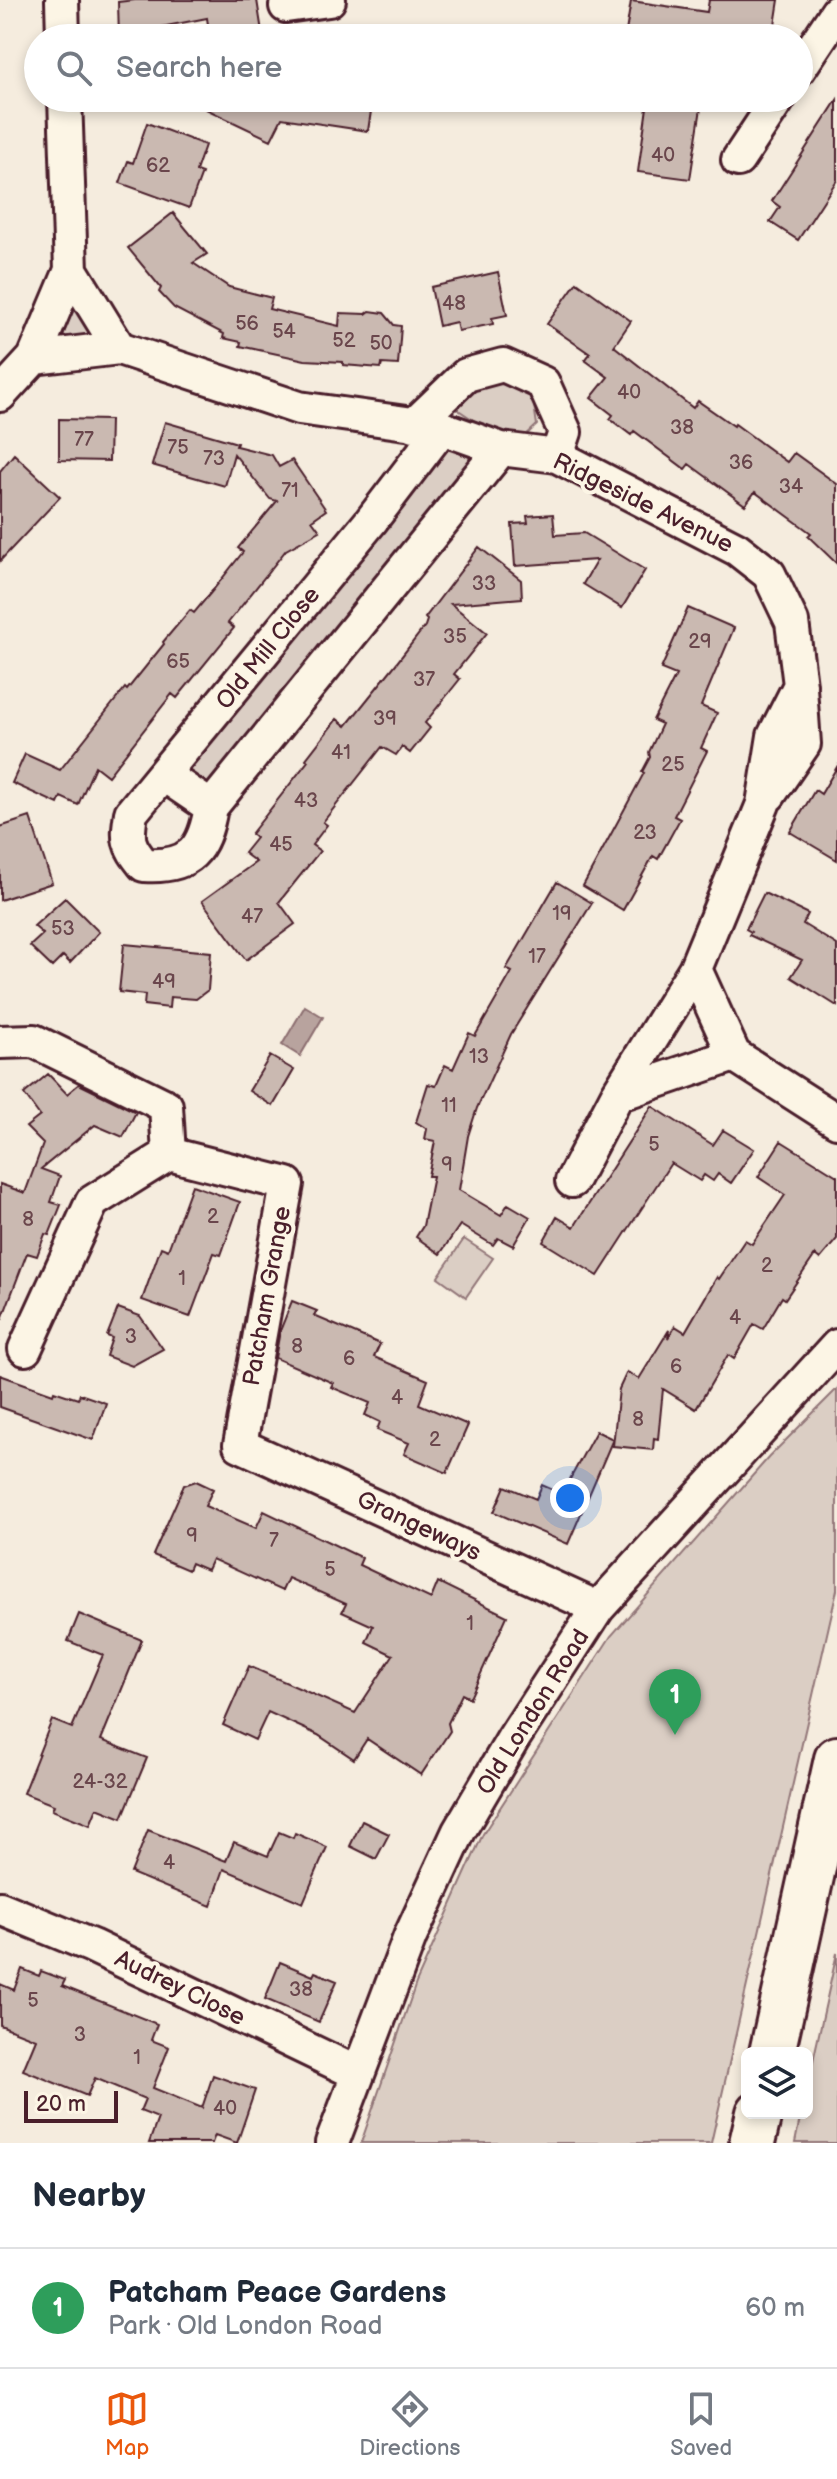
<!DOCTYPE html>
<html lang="en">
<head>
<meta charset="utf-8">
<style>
  body { margin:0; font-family:"Balsamiq Sans",sans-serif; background:#f2f2f3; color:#1f2937 }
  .controls { position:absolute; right:24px; bottom:24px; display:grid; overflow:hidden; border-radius:12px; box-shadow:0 4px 12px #0003 }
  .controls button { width:72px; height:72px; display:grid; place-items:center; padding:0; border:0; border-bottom:2px solid #e0e1e3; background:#fff; color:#1f2937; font:40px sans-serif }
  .scale { position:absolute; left:24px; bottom:20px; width:94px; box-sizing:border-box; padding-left:8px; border:4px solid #4a1f2b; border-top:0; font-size:22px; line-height:28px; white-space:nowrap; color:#4a1f2b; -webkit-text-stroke:6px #fcf5e5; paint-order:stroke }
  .you { position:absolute; left:570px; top:1498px; width:28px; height:28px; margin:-20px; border:6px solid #fff; border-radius:50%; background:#1a73e8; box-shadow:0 0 0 12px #1a73e833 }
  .badge { display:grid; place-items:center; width:52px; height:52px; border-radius:50%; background:#ea580c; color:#fff; font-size:26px; font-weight:700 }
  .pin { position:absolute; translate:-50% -66px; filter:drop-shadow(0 2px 4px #0008) }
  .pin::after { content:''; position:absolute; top:42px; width:28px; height:24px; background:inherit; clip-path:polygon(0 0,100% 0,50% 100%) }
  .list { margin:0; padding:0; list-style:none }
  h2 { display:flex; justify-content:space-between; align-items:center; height:104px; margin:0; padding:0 32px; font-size:34px }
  h2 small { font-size:26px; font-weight:400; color:#747a83 }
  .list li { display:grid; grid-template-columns:52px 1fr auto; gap:24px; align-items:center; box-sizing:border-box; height:120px; padding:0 32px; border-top:2px solid #e0e1e3 }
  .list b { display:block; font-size:30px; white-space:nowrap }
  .list p { margin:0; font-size:26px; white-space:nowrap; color:#747a83 }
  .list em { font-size:26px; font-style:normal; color:#747a83 }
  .icon { flex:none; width:44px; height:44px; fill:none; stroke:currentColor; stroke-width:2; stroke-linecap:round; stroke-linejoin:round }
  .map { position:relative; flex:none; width:837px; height:2143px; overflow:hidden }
  .search { position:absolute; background:#fff; box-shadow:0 4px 12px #0003; left:24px; right:24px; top:24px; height:88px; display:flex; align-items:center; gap:20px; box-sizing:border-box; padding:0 28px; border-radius:44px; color:#747a83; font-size:30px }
  .sheet { height:224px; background:#fff }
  nav { display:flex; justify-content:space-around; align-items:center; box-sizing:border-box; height:112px; border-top:2px solid #e0e1e3; background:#fff; font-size:22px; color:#747a83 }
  nav a { display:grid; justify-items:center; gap:4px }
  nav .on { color:#ea580c }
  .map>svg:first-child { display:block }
  .green { fill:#dbcec4; stroke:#927678; stroke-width:2 }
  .water { fill:#b8a39e; stroke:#8c6e70; stroke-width:2 }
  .building { fill:#cab9b1; stroke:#4a1f2b; stroke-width:2 }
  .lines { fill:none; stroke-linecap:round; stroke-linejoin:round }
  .street-casing { stroke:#4a1f2b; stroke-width:38 }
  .highway-casing { stroke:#4a1f2b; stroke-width:50 }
  .street { stroke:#fcf5e5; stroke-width:32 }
  .highway { stroke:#fcf5e5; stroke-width:44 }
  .labels { text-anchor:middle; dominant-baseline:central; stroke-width:8; stroke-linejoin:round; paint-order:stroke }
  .number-label { font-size:20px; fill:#6a464c }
  .street-label { font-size:24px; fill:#4a1f2b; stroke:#fcf5e5 }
</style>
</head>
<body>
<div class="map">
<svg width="837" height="2143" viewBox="0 0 837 2143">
  <rect width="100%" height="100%" fill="#f5ecde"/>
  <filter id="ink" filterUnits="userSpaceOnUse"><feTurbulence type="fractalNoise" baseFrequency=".0125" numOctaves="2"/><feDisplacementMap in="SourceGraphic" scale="16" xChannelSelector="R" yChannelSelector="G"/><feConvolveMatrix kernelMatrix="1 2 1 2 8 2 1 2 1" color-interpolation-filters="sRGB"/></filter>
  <g filter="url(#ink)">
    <path class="green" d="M74,308l23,29 -37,5z
      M506,377l26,15 5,33 -13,12 -43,-12 -24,-16 4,-16z
      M454,445l14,8 2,10 -257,325 -25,-10 -1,-9 255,-319z
      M464,1239l29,19 -27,39 -28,-20z
      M837,1389v201l-126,553h-350l55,-160 67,-149 128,-198 158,-179z
      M837,1953v190h-42l6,-30h6v-25z"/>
    <path class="water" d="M305,1006l18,11 -23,39 -18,-11z"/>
    <path class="building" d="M135,0h122l6,38h-53l-3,-20 -46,9v11h-42l-1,-36z
      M709,0h70l-6,38h-148l6,-37 76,11z
      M183,98h190l-5,33 -86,-13 -11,22z
      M648,100l53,8 -11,71 -52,-7z
      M837,100v80l-39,60 -28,-18 10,-15 -8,-6z
      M147,123l58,22 -9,26 6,2 -13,35 -69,-25 8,-22 5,2z
      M173,213l34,41 -14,9 36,24 43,11 -3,11 70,17 1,-13 26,1 4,-3 14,2 10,12 7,1 -3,39 -16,-1 -1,4 -38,-3v-3l-38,-2 -65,-14 1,-4 -18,-4 1,-4 -50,-26 -15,-16 2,-4 -33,-40z
      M498,272l9,43 -15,3 1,6 -35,7 -2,-9 -17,4 -8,-39z
      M577,282l54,39 -17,25 79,62 5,-7 36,25 1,-2 52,38 7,-9 43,31v80l-29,-28 3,-3 -56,-41 -10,13 -56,-41 -4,5 -51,-38 -3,4 -21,-16 3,-4 -22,-17 17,-21 -23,-17 5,-6 -43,-30z
      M59,419l51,1 -1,41 -50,-1z
      M165,422l72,21 -1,3 36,9 7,12 13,-7 34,50 -14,10 8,11 -34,19 -58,73 6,5 -57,70 -5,-4 -64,82 -13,-10 -17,39 -17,-8 -3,7 -46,-21 13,-29 35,16 65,-82 2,2 37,-46 -1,-2 27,-32 4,3 19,-23 30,-38 -5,-4 39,-47 -7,-2 -36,-45 -9,32 -73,-21z
      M14,454l46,43 -60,64v-90z
      M553,514l2,21 29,-2 61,37 -23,38 -39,-24 14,-24 -82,6 -3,-42 16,-1 -1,-7z
      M479,547l42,33 1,18 -71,6 36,29 -33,41 6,5 -35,44 5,5 -20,25 -8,-6 -6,8 -14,-8 -59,75 4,3 -15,20 8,6 -41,51 16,22 -49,36 -44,-59 54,-39 -12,-9 12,-15 -5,-4 57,-73 -2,-2 31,-40 9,7 49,-61 30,-39 2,-6 -2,-2z
      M688,608l46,20 -33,78 16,7 -16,35 6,3 -33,65 6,3 -22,40 -5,-3 -30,54 -40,-24 61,-113 -2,-1 8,-15 -1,-5 13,-28 -9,-4 23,-45 -15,-6z
      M837,767v93l-47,-28 25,-42 6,4z
      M30,817l22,66 -52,17v-73z
      M557,882l35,21 -81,131 -34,74 -9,28 -9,54 42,25 7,-11 22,13 -17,29 -15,-8 -5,7 -33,-20 -20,29 -24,-17 7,-11 10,-50h-5l7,-35 -10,-2 2,-10 -11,-7 12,-38 8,2 9,-21 8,4 16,-36 6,3 37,-64 -6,-3z
      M764,893l44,21 -5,10 34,21v61l-46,-29 11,-17 -53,-25 2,-3 -5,-3z
      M65,898l34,34 -29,31 -7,-7 -11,11 -22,-21 13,-12 -9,-8z
      M124,944l87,8 -3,38 -12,9 -26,-2 -1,11 -25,-3 1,-10 -26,-3z
      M270,1056l24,14 -21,36 -24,-15z
      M48,1074l19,20 12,-10 57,28 -13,25 -28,-12 -54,44 19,7 -9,26 10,3 -12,30 -4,-1 -8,22 -10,-3 -25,66 -2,-1v-134l25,9 18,-49 -17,-17 14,-11 -16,-22z
      M652,1106l61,39 10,-15 31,19 -23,34 -13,-9 -5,7 -9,-6 -4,6 -29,-18 -73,113 -55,-34 14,-25 17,10z
      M781,1141l56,35v63l-17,20 -5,-4 -30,44 -3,-2 -19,32 -9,-5 -20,35 -6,-4 -32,54 -33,-20 -5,50 -4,-1 -1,12 -40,-4 6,-57 8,-17 12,7 30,-49 -1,8 7,-12 10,6 32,-55 2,2 26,-39 7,4 33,-49 -27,-18z
      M192,1185l48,17 -19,53 -7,-2 -24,64 -48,-17 19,-53 7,3z
      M292,1301l25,10 -3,5 66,28 -6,13 54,23 -9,24 49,21 -21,48 -43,-19 5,-11 -32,-13 3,-8 -15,-7 5,-12 -39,-16 2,-4 -58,-25 5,-27z
      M118,1308l22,8 23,33 -31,17 -26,-10 6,-18 -5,-2z
      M0,1375l53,19 1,-3 24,8 2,-5 26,9 -13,37 -93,-33z
      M596,1431l17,8 -45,105 -74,-32 11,-26 31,13 6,-14 20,9z
      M196,1481l17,8 -8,17 51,22 8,-17 98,47 -3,7 72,34 7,-17 69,34 -37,82 -8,-4 -14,29 2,8 -29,44 -54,-36 -13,20 -36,-24 -50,-23 -13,28 -32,-15 26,-59 106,47 38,-58 -27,-13 7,-16 -31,-14 4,-8 -58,-26 -6,13 -70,-32 -5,11 -16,-7 -3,7 -35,-15 31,-70z
      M79,1614l63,26 -41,100 46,18 -25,60 -25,-10 -7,17 -38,-15 2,-5 -31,-12 29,-73 20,8 31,-73 -35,-14z
      M362,1821l27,13 -13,25 -26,-13z
      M148,1830l78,31 8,-19 34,14 11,-24 14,6 2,-5 32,14 -24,56 -79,-34 -13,37 -80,-33z
      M280,1962l33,14 2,-4 22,9 -18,41 -54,-23z
      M22,1969l17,7 2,-5 24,9 -3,6 95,38 -6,16 18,7 -16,41 49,20 11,-33 42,15 -18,53 -22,-8 -3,8h-63l9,-25 -18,-7 5,-12 -50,-21 -8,18 -64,-26 13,-31 -36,-14v-41l14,6z"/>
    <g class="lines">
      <g class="street-casing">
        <path id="street" d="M62,0l1,38
          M286,6l43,-6
          M799,69l38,-57
          M738,160l41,-62
          M71,270l48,78
          M34,358l85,-10 180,60 143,20 59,21 56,7 180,93 32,25 23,48 8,63 -26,51 -11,68 -68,165 39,86 103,66
          M0,395l34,-37 37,-88 -6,-172
          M414,425l52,-50 37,-10 40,18 22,49 -8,24
          M442,428l-71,93 -240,292c-4,27 -4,31 13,52 46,3 60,-15 67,-58l290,-358
          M164,775l47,32
          M769,795l35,-51 -4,-56
          M0,1042l34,-1 132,65 3,48
          M617,1095l117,-40
          M572,1181l45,-86 78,-126
          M25,1349l67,-147 77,-48 118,30 -47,261 358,163
          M0,1908l92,38 265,127
          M332,2143l78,-206 49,-106 54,-92 85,-131 239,-262"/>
      </g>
      <g class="highway-casing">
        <path id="highway" d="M772,2053l65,-294
          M752,2143l7,-30"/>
      </g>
      <use href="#street" class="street"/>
      <use href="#highway" class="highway"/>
    </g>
  </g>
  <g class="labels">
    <g class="number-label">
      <text x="663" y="156">40</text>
      <text x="158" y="166">62</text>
      <text x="454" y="304">48</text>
      <text x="247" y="324">56</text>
      <text x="284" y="332">54</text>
      <text x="344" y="341">52</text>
      <text x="381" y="344">50</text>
      <text x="629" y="393">40</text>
      <text x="682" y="428">38</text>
      <text x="84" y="440">77</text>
      <text x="178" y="448">75</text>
      <text x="214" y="459">73</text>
      <text x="741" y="463">36</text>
      <text x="791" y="487">34</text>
      <text x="290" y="491">71</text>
      <text x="484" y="584">33</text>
      <text x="455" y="637">35</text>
      <text x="700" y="642">29</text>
      <text x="178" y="662">65</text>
      <text x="424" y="680">37</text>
      <text x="385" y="719">39</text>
      <text x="341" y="753">41</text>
      <text x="673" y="765">25</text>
      <text x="306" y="801">43</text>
      <text x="645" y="833">23</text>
      <text x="281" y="845">45</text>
      <text x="562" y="914">19</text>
      <text x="252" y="917">47</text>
      <text x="63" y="929">53</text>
      <text x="537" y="957">17</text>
      <text x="164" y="982">49</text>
      <text x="479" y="1057">13</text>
      <text x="449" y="1106">11</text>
      <text x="654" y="1145">5</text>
      <text x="447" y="1165">9</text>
      <text x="213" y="1217">2</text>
      <text x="28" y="1220">8</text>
      <text x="767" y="1266">2</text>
      <text x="182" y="1279">1</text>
      <text x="735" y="1318">4</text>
      <text x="131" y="1337">3</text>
      <text x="297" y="1347">8</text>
      <text x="349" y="1359">6</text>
      <text x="676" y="1367">6</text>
      <text x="397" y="1398">4</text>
      <text x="638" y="1420">8</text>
      <text x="435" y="1440">2</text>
      <text x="192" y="1536">9</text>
      <text x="274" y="1541">7</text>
      <text x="330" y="1570">5</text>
      <text x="470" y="1624">1</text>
      <text x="100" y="1782">24-32</text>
      <text x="169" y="1863">4</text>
      <text x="301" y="1990">38</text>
      <text x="33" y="2001">5</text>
      <text x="80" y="2035">3</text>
      <text x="137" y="2058">1</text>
      <text x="225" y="2109">40</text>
    </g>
    <g class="street-label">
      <text transform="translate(643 503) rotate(26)">Ridgeside Avenue</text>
      <text transform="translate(268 648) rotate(-51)">Old Mill Close</text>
      <text transform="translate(267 1296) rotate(-80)">Patcham Grange</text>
      <text transform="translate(419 1526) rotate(25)">Grangeways</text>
      <text transform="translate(533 1712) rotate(-58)">Old London Road</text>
      <text transform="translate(180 1988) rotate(26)">Audrey Close</text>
    </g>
  </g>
</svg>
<div class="controls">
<button><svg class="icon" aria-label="layers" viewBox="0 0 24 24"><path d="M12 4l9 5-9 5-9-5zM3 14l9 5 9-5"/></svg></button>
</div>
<div class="scale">20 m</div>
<div class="you"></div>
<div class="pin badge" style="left:675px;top:1735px;background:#2e9e5b">1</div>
<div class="search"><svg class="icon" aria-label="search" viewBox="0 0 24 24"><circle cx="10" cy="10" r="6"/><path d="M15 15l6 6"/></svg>Search here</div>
</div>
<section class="sheet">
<h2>Nearby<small></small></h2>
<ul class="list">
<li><span class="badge" style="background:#2e9e5b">1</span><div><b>Patcham Peace Gardens</b><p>Park · Old London Road</p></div><em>60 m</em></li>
</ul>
</section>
<nav>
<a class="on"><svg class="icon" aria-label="map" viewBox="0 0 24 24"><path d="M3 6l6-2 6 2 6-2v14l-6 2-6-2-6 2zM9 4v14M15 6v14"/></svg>Map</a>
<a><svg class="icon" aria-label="directions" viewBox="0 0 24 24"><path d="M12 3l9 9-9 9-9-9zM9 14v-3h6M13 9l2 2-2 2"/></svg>Directions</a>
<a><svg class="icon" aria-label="saved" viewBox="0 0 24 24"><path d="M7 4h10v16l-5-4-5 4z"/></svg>Saved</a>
</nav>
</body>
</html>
